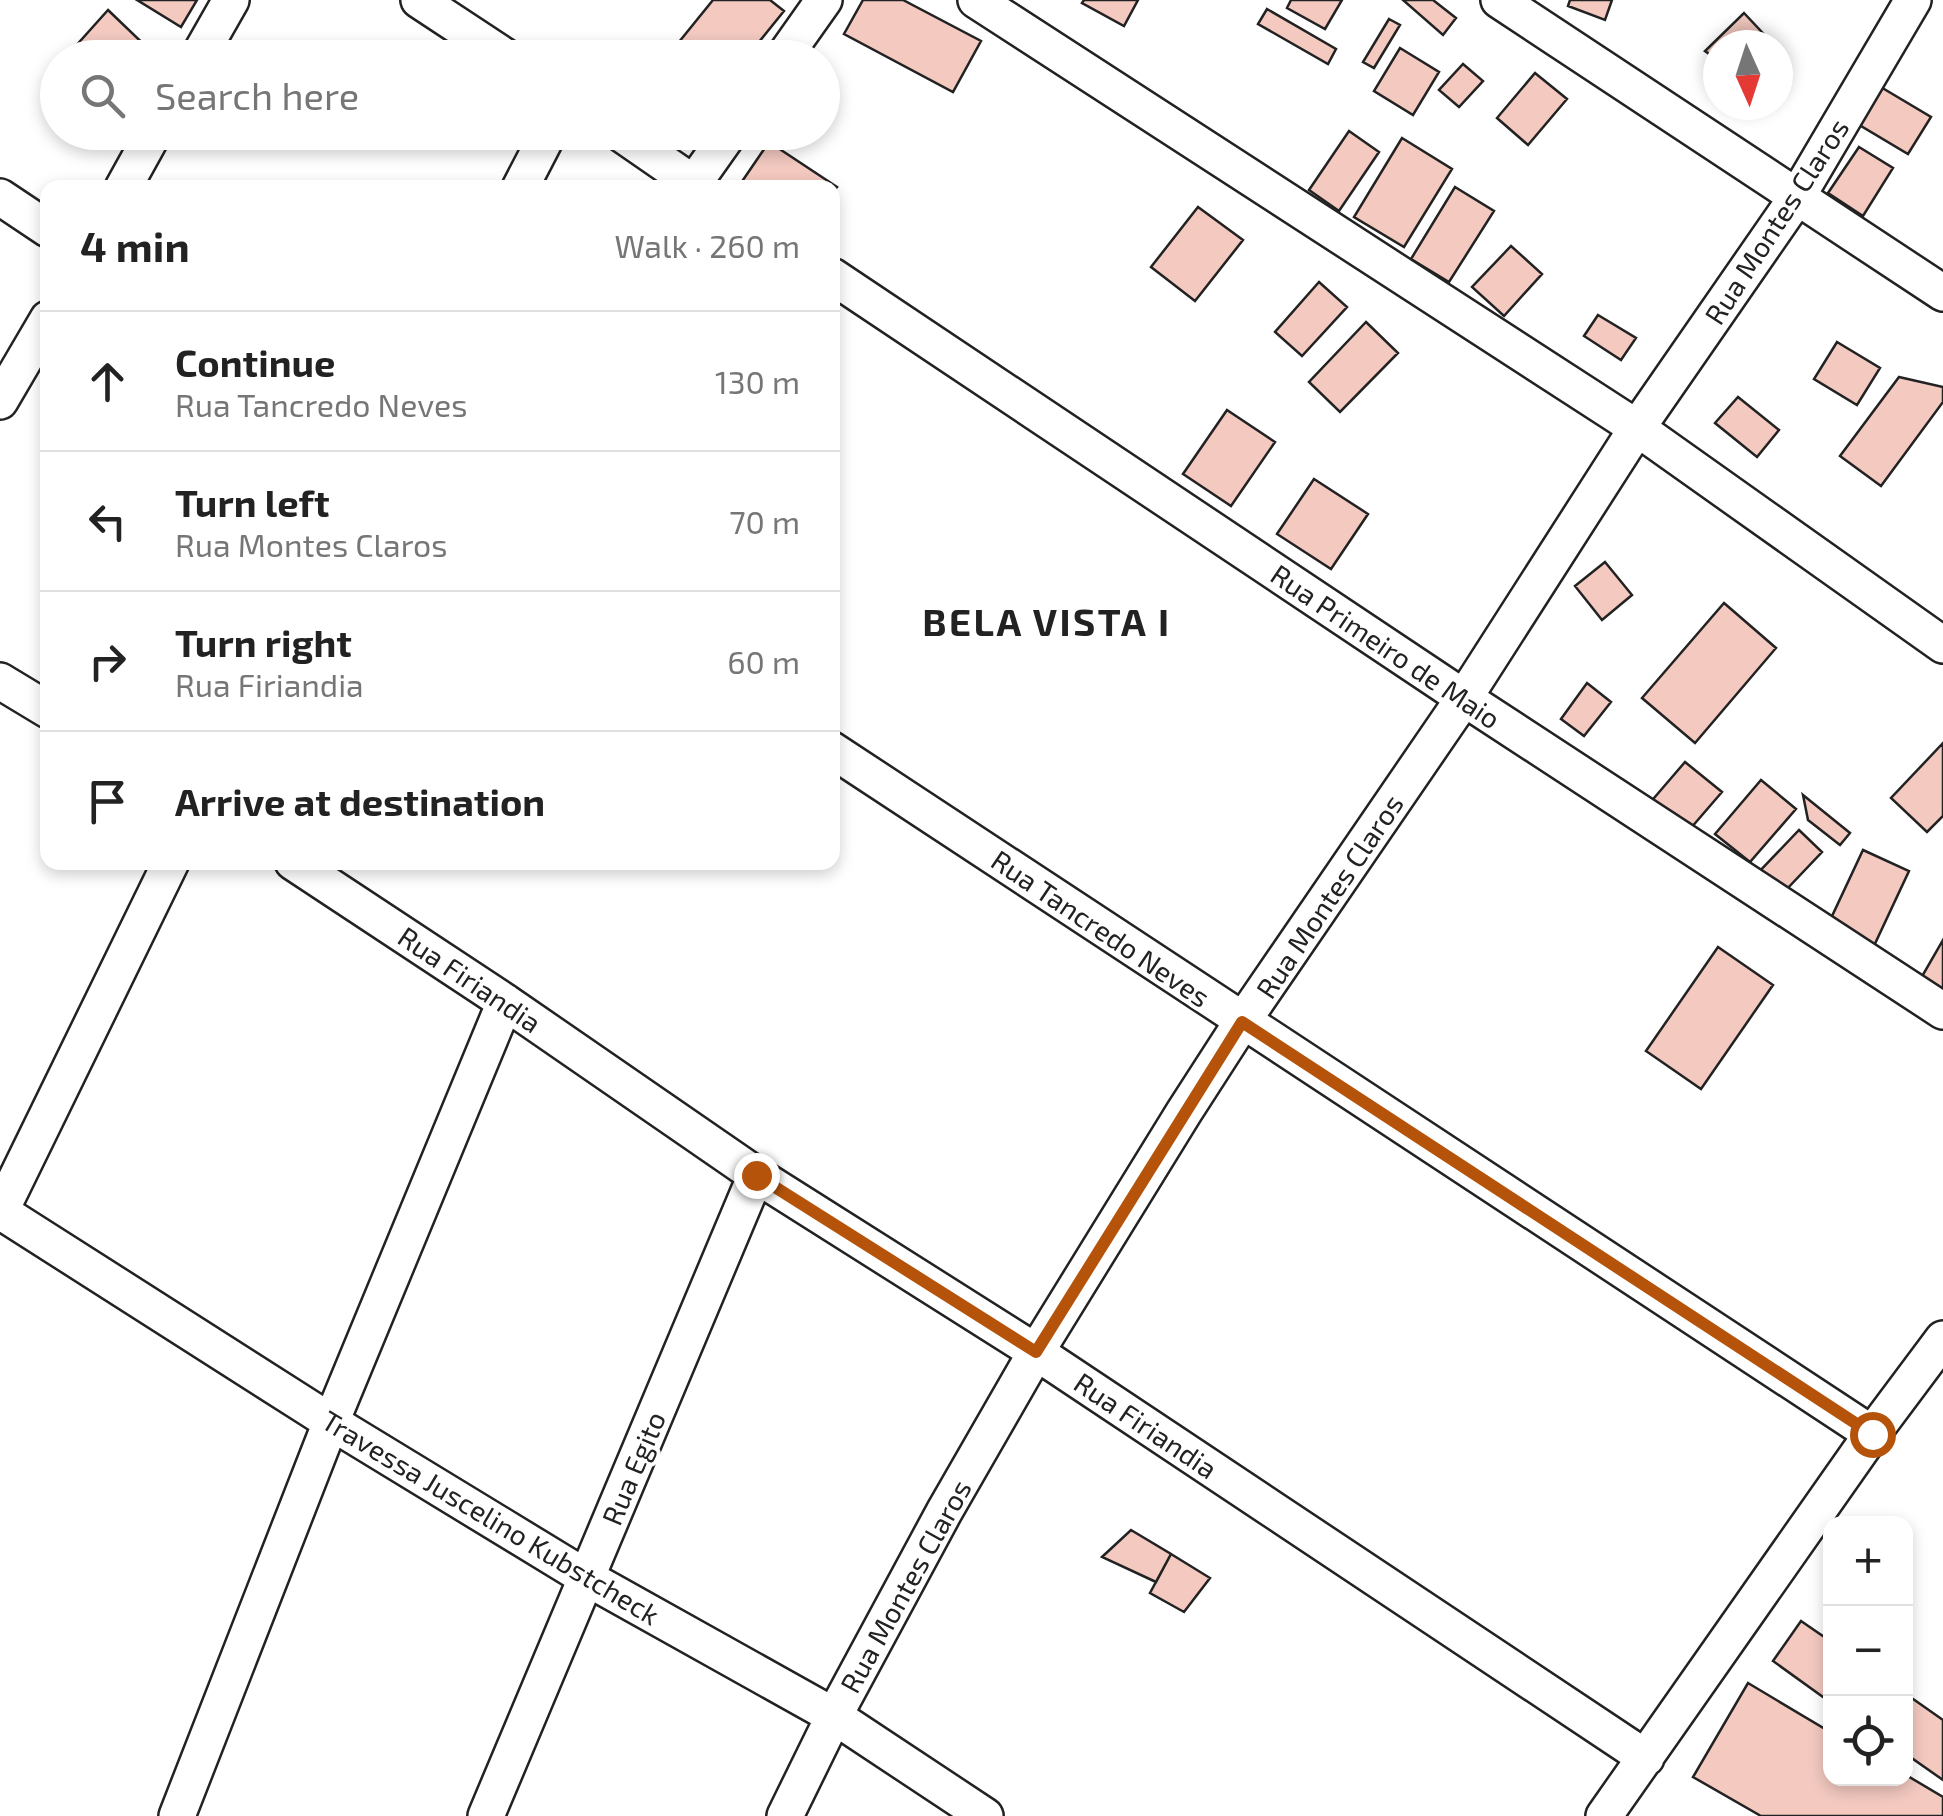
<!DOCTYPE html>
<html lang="en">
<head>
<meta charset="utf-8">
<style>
  body { margin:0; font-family:"Exo 2",sans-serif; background:#f2f2f2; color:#222 }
  .controls { position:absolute; right:30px; bottom:30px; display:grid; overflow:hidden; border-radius:20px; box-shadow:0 5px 15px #0003 }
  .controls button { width:90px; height:90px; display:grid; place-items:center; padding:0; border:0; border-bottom:2px solid #e0e0e0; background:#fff; color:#222; font:50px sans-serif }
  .compass { position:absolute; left:1703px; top:30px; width:90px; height:90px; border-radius:50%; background:#fff; box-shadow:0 5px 15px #0003; rotate:177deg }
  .stop { position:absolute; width:30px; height:30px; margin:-22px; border:8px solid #b45309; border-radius:50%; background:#fff }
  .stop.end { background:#b45309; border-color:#fff; box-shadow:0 2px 10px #0008 }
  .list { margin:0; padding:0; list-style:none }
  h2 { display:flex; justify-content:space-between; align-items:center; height:130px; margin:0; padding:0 40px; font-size:42px }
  h2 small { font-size:32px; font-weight:400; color:#767676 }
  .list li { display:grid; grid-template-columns:65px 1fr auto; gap:30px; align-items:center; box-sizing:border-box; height:140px; padding:0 40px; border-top:2px solid #e0e0e0 }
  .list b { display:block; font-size:38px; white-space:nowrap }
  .list p { margin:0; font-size:32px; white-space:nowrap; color:#767676 }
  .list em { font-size:32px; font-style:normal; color:#767676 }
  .icon { flex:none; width:55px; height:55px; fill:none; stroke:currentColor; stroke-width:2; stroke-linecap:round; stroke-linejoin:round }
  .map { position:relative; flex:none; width:1943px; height:1816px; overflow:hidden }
  .search { position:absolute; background:#fff; box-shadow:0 5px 15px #0003; left:40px; top:40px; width:800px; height:110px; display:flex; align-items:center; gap:25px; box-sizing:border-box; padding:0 35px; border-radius:55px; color:#767676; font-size:38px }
  .panel { position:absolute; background:#fff; box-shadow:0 5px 15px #0003; left:40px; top:180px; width:800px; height:690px; border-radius:20px }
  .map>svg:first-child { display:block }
  .building { fill:#f3c9c0; stroke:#222; stroke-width:2.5 }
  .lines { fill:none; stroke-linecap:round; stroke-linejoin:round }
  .minor-casing { stroke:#222; stroke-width:40 }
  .minor { stroke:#fff; stroke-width:35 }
  .route { stroke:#b45309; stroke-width:12 }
  .labels { text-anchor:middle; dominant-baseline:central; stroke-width:8; stroke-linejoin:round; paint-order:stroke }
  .street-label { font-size:28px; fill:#222; stroke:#fff }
  .district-label { font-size:38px; font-weight:bold; letter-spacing:2.5px; fill:#222; stroke:#fff }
</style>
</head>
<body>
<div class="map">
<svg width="1943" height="1816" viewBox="0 0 1943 1816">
  <rect width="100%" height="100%" fill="#fff"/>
  <path class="building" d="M137,0h60l-16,27z
    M713,0h57l14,11 -38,47h-80z
    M863,0h40l78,41 -28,51 -109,-58z
    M1084,0h54l-14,26 -42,-23z
    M1291,0h51l-17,29 -38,-21z
    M1403,0h30l23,18 -13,17z
    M1570,0h42l-7,20 -37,-14z
    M1267,9l69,40 -8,15 -70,-40z
    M108,10l45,43 -4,5h-84z
    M1744,13l30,32h-56v15l-13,-9z
    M1389,19l11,6 -26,43 -11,-6z
    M1400,48l39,24 -26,43 -39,-24z
    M1463,64l20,17 -24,26 -20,-17z
    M1535,73l32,26 -39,46 -31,-27z
    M1869,80l62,37 -23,37 -62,-37z
    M1349,131l30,21 -40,59 -30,-21z
    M1402,138l50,31 -48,78 -50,-30z
    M769,142l68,45 -5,6v-5h-78l-11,-8z
    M1859,147l34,21 -30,48 -35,-23z
    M1455,187l39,24 -45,71 -38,-23z
    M1198,207l45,33 -48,61 -44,-34z
    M1511,246l31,28 -38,42 -32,-29z
    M1319,282l28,25 -45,49 -27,-24z
    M1598,315l38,23 -15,22 -37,-24z
    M1366,322l32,31 -58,59 -31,-30z
    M1837,342l43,26 -23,37 -43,-26z
    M1899,377l44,10v15l-62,84 -41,-30z
    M1738,397l41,33 -22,27 -42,-34z
    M1227,410l48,32 -44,64 -48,-32z
    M1314,479l54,35 -37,55 -54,-35z
    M1605,562l27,33 -30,25 -27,-34z
    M1724,603l52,45 -81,95 -53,-45z
    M1587,683l24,19 -27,34 -23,-17z
    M1943,743v73l-16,16 -36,-34z
    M1685,762l37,30 -38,44 -36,-31z
    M1761,780l35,29 -46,53 -35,-28z
    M1803,795l47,38 -10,12 -32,-25z
    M1799,830l23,22 -37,39 -29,-16z
    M1863,850l46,21 -37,79 -46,-21z
    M1943,940v59l-26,-14z
    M1718,947l55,38 -72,104 -55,-38z
    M1131,1530l40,24 -15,28 -54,-25z
    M1171,1554l39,24 -26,34 -34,-19z
    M1801,1621l29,20v61l-57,-41z
    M1748,1683l82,49v46h76v-3l37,22v19h-182l-68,-39z
    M1906,1694l37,26v60l-37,-26z"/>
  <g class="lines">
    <g class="minor-casing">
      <path id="minor" d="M419,0l88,58
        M976,0l661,428 306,217
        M1499,0l444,293
        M198,58l33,-58
        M783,58l41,-58
        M619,132l81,56
        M694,183l36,-51
        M123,188l31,-56
        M520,188l29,-56
        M0,197l48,32
        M832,276l632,422 479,313
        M0,401l48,-82
        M0,681l48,29
        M832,750l1040,684
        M293,862l212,140 251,173 280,177 610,406
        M0,1211l331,211 256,156 247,138 151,100
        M0,1212l171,-350
        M177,1816l154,-394 174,-420
        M486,1816l270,-641
        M785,1816l49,-100 110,-204 92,-160 148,-240 58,-90 222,-324 173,-270 160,-231 116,-197
        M1604,1816l268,-382 71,-95"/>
    </g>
    <use href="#minor" class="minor"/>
  </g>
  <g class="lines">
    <path class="route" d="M756,1175l280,177 206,-330 630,412"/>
  </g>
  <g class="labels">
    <g class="street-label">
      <text transform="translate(1776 221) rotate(-57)">Rua Montes Claros</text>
      <text transform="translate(1386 646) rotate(34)">Rua Primeiro de Maio</text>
      <text transform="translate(1329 896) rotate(-56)">Rua Montes Claros</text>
      <text transform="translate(1101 928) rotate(34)">Rua Tancredo Neves</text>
      <text transform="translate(470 979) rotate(34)">Rua Firiandia</text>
      <text transform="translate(1146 1425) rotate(34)">Rua Firiandia</text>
      <text transform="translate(633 1468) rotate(-67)">Rua Egito</text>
      <text transform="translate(491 1517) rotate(31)">Travessa Juscelino Kubstcheck</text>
      <text transform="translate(905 1586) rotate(-61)">Rua Montes Claros</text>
    </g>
    <g class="district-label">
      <text x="1047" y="621">BELA VISTA I</text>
    </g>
  </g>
</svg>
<div class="controls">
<button>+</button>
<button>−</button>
<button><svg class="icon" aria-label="locate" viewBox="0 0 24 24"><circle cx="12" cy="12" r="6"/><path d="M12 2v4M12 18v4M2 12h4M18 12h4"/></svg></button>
</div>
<svg class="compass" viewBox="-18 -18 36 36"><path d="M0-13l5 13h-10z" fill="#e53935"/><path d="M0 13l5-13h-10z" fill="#767676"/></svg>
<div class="stop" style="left:1872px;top:1434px"></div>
<div class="stop end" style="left:756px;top:1175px"></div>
<div class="search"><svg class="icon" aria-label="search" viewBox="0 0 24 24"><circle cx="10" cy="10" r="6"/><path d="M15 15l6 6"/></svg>Search here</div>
<section class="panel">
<h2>4 min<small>Walk · 260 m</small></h2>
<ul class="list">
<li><svg class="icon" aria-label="ahead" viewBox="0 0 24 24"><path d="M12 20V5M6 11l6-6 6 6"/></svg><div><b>Continue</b><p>Rua Tancredo Neves</p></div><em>130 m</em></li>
<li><svg class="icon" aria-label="left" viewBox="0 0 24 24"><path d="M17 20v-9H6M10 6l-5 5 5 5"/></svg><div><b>Turn left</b><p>Rua Montes Claros</p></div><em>70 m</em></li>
<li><svg class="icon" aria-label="right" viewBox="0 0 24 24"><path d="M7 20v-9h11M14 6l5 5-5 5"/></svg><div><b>Turn right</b><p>Rua Firiandia</p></div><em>60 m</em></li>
<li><svg class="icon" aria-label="arrive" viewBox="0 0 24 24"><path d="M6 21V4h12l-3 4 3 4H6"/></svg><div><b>Arrive at destination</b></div></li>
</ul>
</section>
</div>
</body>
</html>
